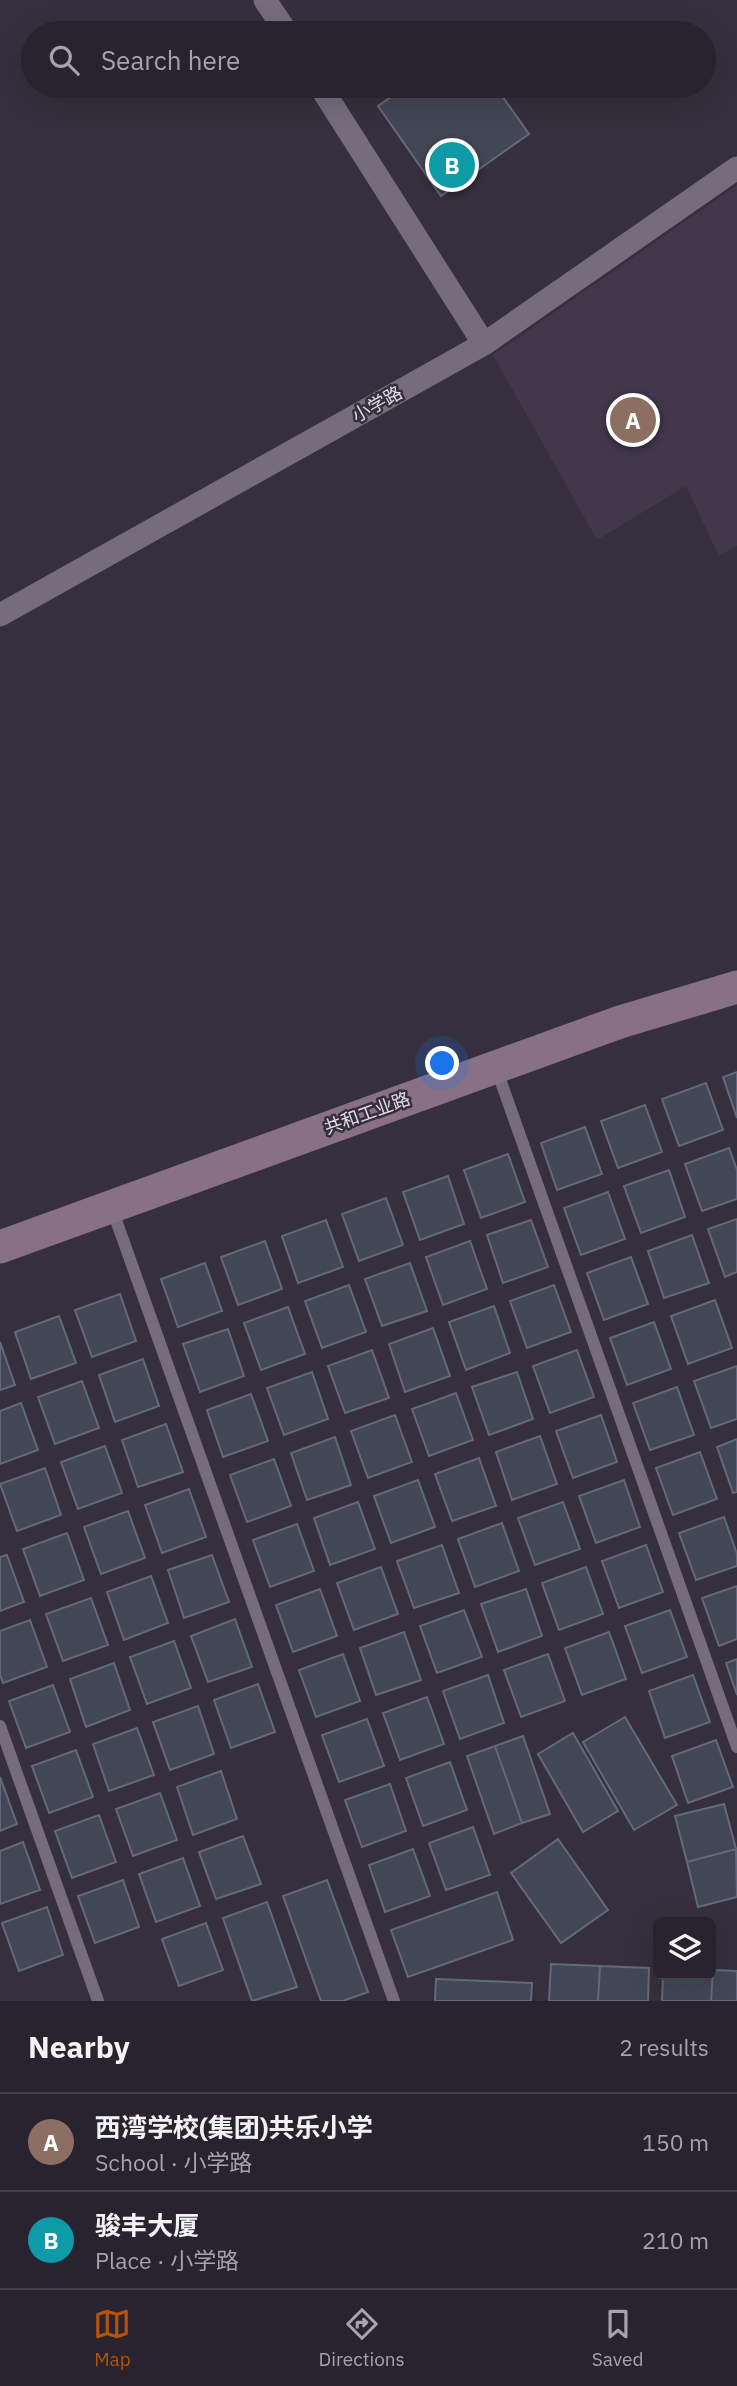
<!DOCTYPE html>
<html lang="en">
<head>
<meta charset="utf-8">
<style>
  body { margin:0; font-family:"IBM Plex Sans","Noto Sans SC",sans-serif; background:#342f3a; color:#f1f3f6 }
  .controls { position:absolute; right:21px; bottom:21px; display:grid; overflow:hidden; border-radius:10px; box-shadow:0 7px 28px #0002 }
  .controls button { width:63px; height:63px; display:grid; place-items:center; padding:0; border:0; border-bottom:2px solid #44404a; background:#28232e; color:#f1f3f6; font:35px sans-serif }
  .you { position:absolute; left:443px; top:1064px; width:24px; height:24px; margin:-18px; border:5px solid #fff; border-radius:50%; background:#1a73e8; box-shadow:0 0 0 10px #1a73e833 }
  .badge { display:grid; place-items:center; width:46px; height:46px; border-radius:50%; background:#b45309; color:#fff; font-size:23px; font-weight:700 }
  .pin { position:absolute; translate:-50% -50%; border:4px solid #fff; box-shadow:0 2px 7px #0006 }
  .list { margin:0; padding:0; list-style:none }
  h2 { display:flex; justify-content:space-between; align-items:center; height:91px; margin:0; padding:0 28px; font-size:30px }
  h2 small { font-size:23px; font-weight:400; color:#a5a4aa }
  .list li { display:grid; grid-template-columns:46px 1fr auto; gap:21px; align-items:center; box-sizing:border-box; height:98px; padding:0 28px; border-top:2px solid #44404a }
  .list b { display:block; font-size:26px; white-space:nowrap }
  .list p { margin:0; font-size:23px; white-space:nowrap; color:#a5a4aa }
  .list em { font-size:23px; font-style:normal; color:#a5a4aa }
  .icon { flex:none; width:38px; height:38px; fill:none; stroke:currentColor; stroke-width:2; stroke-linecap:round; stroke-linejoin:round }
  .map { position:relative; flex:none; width:737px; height:2001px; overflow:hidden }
  .search { position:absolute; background:#28232e; box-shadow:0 7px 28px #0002; left:21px; right:21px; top:21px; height:77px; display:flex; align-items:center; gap:18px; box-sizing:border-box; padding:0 24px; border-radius:38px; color:#a5a4aa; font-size:26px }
  .sheet { height:287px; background:#28232e }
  nav { display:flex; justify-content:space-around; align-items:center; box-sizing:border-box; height:98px; border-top:2px solid #44404a; background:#28232e; font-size:19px; color:#a5a4aa }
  nav a { display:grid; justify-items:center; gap:4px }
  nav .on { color:#b45309 }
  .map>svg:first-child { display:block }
  .built { fill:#41364a }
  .building { fill:#424756; stroke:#646979; stroke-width:2 }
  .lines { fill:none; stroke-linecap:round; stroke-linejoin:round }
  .lane { stroke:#756d7d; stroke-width:12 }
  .street { stroke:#756d7d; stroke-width:23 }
  .secondary { stroke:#887087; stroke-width:33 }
  .labels { text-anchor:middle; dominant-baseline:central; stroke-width:5; stroke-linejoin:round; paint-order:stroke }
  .street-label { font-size:18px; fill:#e2dde6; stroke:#362f3d }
</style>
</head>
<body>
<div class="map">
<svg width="737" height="2001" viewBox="0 0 737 2001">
  <rect width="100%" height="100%" fill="#362f3d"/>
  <path class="built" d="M737,185v361l-18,10 -33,-70 -89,54 -104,-185z"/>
  <path class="building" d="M407,86h88l34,48 -88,62 -63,-90z
    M737,1072v46l-14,-41z
    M706,1083l17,47 -44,16 -17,-47z
    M645,1105l17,47 -44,16 -17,-47z
    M585,1127l17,47 -45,16 -16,-47z
    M729,1148l8,22v29l-35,12 -17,-47z
    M508,1154l17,48 -44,16 -17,-48z
    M669,1170l16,47 -44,16 -17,-47z
    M448,1176l16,48 -44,16 -17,-48z
    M608,1192l17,47 -44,16 -17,-47z
    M386,1198l17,47 -44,16 -17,-47z
    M737,1219v53l-12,5 -17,-48z
    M326,1220l17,47 -45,16 -16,-47z
    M531,1220l17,47 -45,16 -16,-48z
    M692,1235l17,48 -45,15 -16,-47z
    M265,1241l17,48 -44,16 -17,-48z
    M470,1241l17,48 -44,16 -17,-48z
    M631,1257l17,47 -44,16 -17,-47z
    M205,1263l17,48 -44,16 -17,-48z
    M410,1263l17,48 -45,15 -17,-47z
    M349,1285l17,47 -44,16 -17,-47z
    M554,1285l17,47 -44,16 -17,-47z
    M120,1294l16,47 -44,16 -17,-47z
    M715,1300l17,48 -44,16 -17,-48z
    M494,1306l16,47 -44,17 -17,-48z
    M288,1307l17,47 -44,16 -17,-47z
    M59,1316l17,47 -45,16 -16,-47z
    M654,1322l17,47 -44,16 -17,-47z
    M433,1328l17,48 -45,16 -16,-48z
    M228,1329l16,47 -44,16 -17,-48z
    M0,1342l15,43 -15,5z
    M372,1350l17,48 -44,15 -17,-47z
    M577,1350l17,47 -44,16 -17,-47z
    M143,1359l16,47 -44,16 -16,-47z
    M737,1366v53l-26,9 -17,-47z
    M312,1372l16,47 -44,16 -17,-47z
    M517,1372l16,47 -44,16 -17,-48z
    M82,1381l17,47 -44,16 -17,-47z
    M677,1387l17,48 -44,15 -17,-47z
    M456,1393l17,47 -44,16 -17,-47z
    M251,1394l17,47 -45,16 -16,-47z
    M21,1403l17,47 -38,14v-53z
    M395,1415l17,47 -44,16 -17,-47z
    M601,1415l16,47 -44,16 -17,-47z
    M166,1424l17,48 -45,15 -16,-47z
    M540,1436l17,48 -45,16 -16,-48z
    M335,1437l16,48 -44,15 -16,-47z
    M737,1439v53l-4,1 -16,-46z
    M105,1446l17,47 -44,16 -17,-47z
    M700,1452l17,47 -44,16 -17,-47z
    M479,1458l17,48 -44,15 -17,-47z
    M274,1459l17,47 -44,16 -17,-47z
    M45,1468l16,47 -44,16 -17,-47z
    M418,1480l17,47 -44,16 -17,-47z
    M624,1480l16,47 -44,16 -17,-47z
    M189,1489l17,48 -44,16 -17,-48z
    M358,1502l17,47 -45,16 -16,-47z
    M563,1502l17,47 -45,16 -17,-47z
    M128,1511l17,47 -44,16 -17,-47z
    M724,1517l13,37v12l-41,14 -17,-47z
    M502,1523l17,48 -44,16 -17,-48z
    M297,1524l17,47 -44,16 -17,-47z
    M67,1533l17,47 -44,16 -17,-47z
    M442,1545l17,48 -45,15 -17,-47z
    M646,1545l17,47 -44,16 -17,-47z
    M7,1555l17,47 -24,9v-54z
    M212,1555l17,47 -45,16 -16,-48z
    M381,1567l17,47 -44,16 -17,-47z
    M586,1567l17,47 -44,16 -17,-47z
    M151,1576l17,47 -44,17 -17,-48z
    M737,1586v53l-18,7 -17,-48z
    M320,1589l17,47 -44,16 -17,-47z
    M526,1589l16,47 -44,16 -17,-48z
    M91,1598l17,47 -45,16 -17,-47z
    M464,1610l18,47 -45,16 -17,-47z
    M670,1610l17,47 -45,16 -17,-47z
    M235,1619l17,48 -44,15 -17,-46z
    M30,1620l17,47 -44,16 -3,-8v-44z
    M404,1632l17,48 -45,15 -16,-47z
    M609,1632l17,47 -44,16 -17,-47z
    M174,1641l17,47 -44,16 -17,-47z
    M343,1654l17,47 -44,16 -17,-47z
    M548,1654l17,47 -44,16 -17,-47z
    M737,1659v36l-11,-32z
    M114,1663l16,47 -44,17 -16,-48z
    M488,1675l16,48 -44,16 -17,-48z
    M693,1675l17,47 -45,16 -16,-47z
    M258,1684l17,48 -44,16 -17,-48z
    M53,1685l17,47 -44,16 -17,-47z
    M427,1697l17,47 -44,16 -17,-47z
    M198,1706l16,48 -44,16 -17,-48z
    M625,1717l52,88 -43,25 -51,-88z
    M367,1719l17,47 -45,16 -17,-47z
    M137,1728l17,47 -45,16 -16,-47z
    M573,1733l45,78 -35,21 -45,-78z
    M523,1736l27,78 -28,9 -27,-77z
    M716,1740l17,47 -45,16 -16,-47z
    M495,1746l27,77 -28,11 -27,-78z
    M76,1750l17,47 -44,16 -17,-47z
    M450,1762l17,48 -44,16 -17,-48z
    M221,1771l16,48 -44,16 -16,-48z
    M0,1777l17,47 -17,7z
    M390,1784l16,47 -44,16 -17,-47z
    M160,1793l17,47 -44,16 -17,-47z
    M724,1804l12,45 -49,13 -12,-46z
    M99,1815l17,47 -44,16 -17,-47z
    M473,1827l17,48 -44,15 -17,-47z
    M243,1836l18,48 -45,15 -17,-47z
    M558,1839l50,71 -47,33 -50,-70z
    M23,1842l17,48 -40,14v-53z
    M413,1849l17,47 -45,16 -16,-47z
    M736,1849l1,48 -39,10 -11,-45z
    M183,1858l17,48 -44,16 -17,-48z
    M123,1880l16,47 -44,16 -17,-47z
    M327,1880l41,112 -25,9h-22l-38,-105z
    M497,1892l16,48 -105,37 -17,-47z
    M267,1902l30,85 -45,14 -29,-83z
    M47,1907l16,48 -44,16 -17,-48z
    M206,1923l17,47 -44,16 -17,-47z
    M551,1964l49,2 -2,35h-49z
    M600,1966l49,2 -1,33h-50z
    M711,1970h2l-2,31h-49l1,-26h48z
    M713,1970l24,1v30h-26z
    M436,1979l96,4 -1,18h-96z"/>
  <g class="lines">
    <path class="lane" d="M496,1068l241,679
      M111,1206l283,795
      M0,1726l98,275"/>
    <path class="street" d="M265,0l22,33
      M320,86l164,258
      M0,615l484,-271 253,-176"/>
    <path class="secondary" d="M0,1247l620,-225 117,-35"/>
  </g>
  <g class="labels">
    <g class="street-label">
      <text transform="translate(377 404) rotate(-29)">小学路</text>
      <text transform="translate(367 1113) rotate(-20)">共和工业路</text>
    </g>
  </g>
</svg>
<div class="controls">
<button><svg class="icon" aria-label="layers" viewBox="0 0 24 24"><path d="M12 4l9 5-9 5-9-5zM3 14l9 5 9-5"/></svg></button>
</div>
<div class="you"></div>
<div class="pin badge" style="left:633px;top:420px;background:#8d6e63">A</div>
<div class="pin badge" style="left:452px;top:165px;background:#0f9aa8">B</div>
<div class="search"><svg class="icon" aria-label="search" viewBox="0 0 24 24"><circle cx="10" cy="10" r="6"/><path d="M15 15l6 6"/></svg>Search here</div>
</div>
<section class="sheet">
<h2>Nearby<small>2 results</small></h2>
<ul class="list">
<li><span class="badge" style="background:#8d6e63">A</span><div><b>西湾学校(集团)共乐小学</b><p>School · 小学路</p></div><em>150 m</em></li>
<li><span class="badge" style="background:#0f9aa8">B</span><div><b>骏丰大厦</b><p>Place · 小学路</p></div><em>210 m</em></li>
</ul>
</section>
<nav>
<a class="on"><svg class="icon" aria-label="map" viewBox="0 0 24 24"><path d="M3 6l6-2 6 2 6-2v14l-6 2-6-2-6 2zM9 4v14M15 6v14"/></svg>Map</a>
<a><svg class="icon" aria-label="directions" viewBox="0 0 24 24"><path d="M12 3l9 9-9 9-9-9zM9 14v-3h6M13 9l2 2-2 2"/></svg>Directions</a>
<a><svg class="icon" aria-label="saved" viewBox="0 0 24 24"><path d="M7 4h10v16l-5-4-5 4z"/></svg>Saved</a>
</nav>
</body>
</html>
